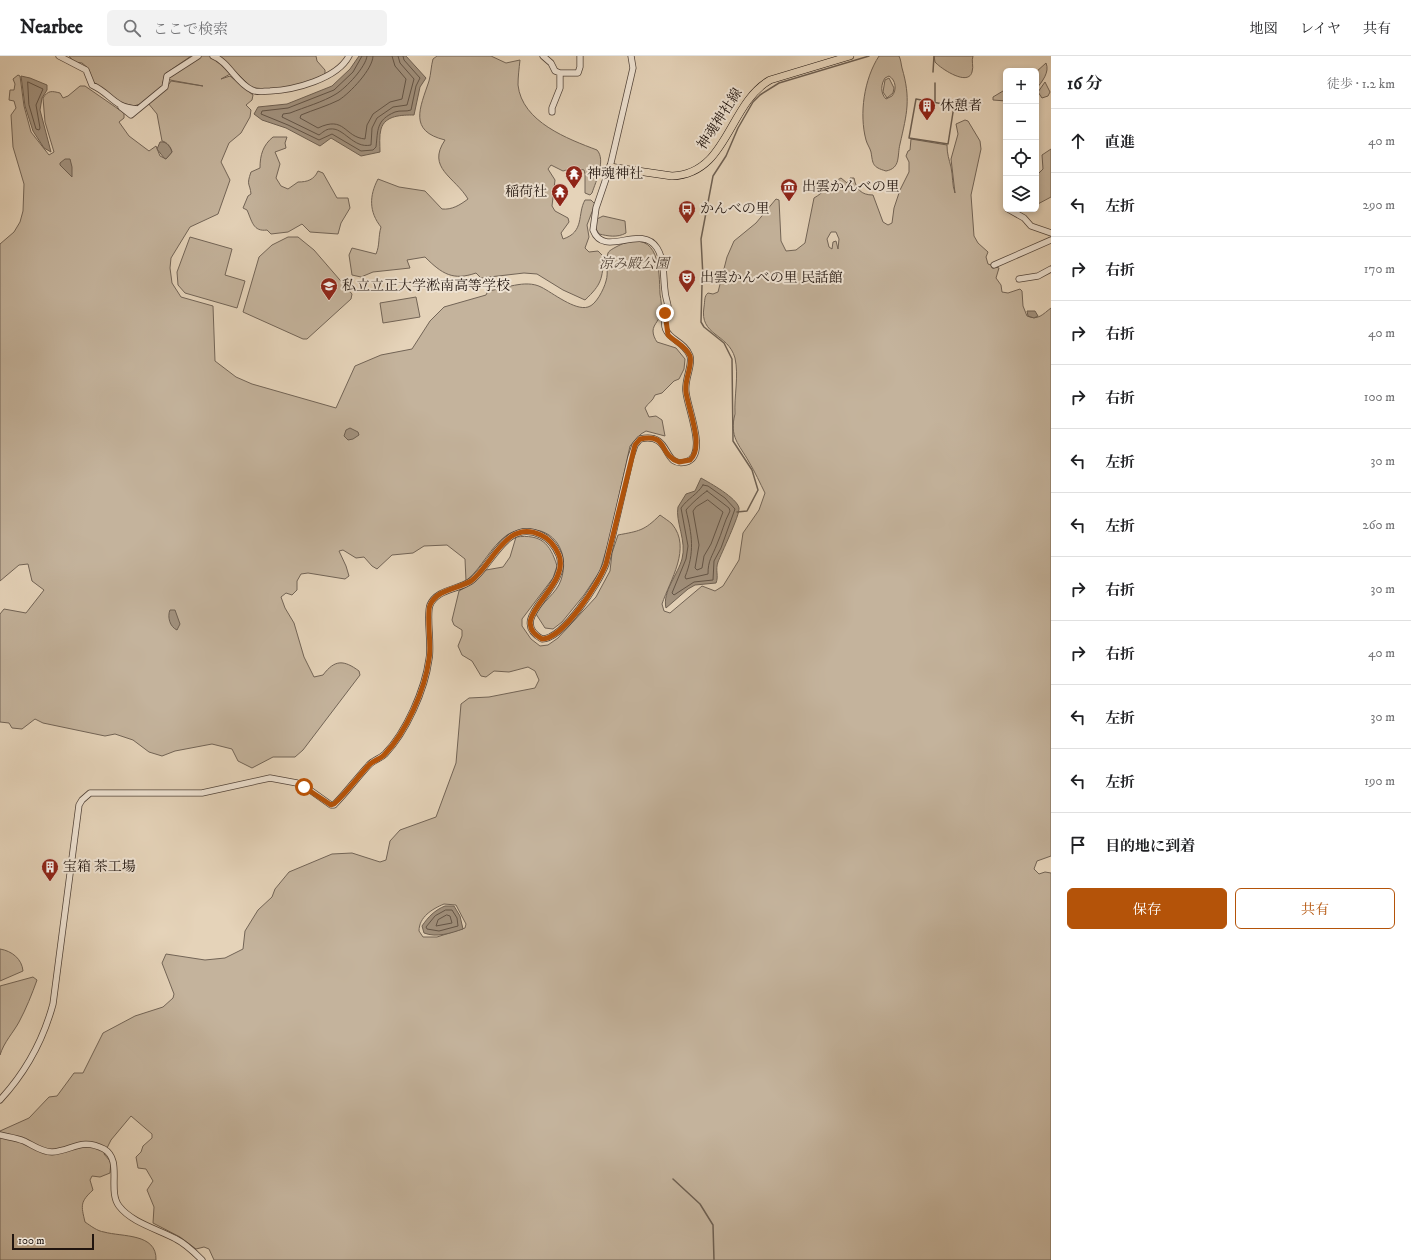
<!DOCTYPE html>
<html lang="ja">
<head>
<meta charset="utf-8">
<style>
  body { margin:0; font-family:"IM FELL DW Pica","Noto Serif JP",serif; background:#f2f2f2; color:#202124 }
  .controls { position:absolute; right:12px; top:12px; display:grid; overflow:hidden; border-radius:6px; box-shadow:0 2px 6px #0003 }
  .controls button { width:36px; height:36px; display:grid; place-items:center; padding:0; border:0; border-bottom:1px solid #e0e0e0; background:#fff; color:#202124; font:20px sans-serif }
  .scale { position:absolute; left:12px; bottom:10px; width:82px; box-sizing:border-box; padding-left:4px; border:2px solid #21150f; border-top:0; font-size:11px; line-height:14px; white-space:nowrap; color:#21150f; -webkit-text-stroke:3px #eee2d2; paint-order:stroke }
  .stop { position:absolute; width:12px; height:12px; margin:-9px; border:3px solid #b45309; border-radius:50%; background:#fff }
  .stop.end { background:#b45309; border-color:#fff; box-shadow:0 1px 4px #0008 }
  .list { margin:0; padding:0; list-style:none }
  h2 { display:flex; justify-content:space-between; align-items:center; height:52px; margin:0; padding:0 16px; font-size:17px }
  h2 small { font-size:13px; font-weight:400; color:#757577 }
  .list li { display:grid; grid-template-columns:26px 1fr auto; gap:12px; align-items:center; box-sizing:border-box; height:64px; padding:0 16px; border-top:1px solid #e0e0e0 }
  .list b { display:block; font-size:15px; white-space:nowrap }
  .list em { font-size:13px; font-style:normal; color:#757577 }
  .actions { display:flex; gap:8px; padding:12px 16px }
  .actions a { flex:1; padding:9px 0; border:1px solid #b45309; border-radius:6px; text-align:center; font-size:14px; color:#b45309 }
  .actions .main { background:#b45309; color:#fff }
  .icon { flex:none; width:22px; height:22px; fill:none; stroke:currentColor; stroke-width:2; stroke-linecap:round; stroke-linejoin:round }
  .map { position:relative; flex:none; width:1051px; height:1204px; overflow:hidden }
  header { display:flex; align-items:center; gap:24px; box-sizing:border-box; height:56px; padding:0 20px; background:#fff; border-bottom:1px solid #e0e0e0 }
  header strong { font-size:19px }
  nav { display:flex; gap:22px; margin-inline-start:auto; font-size:14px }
  .search { width:280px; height:36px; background:#f2f2f2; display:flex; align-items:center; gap:10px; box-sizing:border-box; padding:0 14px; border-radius:6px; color:#757577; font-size:15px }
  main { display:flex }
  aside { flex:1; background:#fff }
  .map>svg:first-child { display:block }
  .green { fill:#c4b39c; stroke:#726456; fill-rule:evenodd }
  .water { fill:#a2927f; stroke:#6e6052 }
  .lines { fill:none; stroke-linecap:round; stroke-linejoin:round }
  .shore { stroke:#625447; stroke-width:1 }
  .stream { stroke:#6e6052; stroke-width:1.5 }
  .minor-casing { stroke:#52443a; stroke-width:7 }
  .major-casing { stroke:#21150f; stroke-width:8 }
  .minor { stroke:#eee2d2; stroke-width:5.5 }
  .major { stroke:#e5d3b9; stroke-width:7 }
  .route { stroke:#b45309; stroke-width:5 }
  .labels { text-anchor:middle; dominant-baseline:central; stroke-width:4; stroke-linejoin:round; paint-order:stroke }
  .poi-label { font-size:14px; fill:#21150f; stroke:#eee2d2; text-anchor:start }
  .street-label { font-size:14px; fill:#21150f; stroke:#eee2d2 }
  .park-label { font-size:14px; font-style:italic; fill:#524439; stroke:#eee2d2 }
</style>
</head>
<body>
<header>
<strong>Nearbee</strong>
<div class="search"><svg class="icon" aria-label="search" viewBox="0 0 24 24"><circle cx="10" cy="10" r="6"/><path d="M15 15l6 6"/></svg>ここで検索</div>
<nav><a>地図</a><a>レイヤ</a><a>共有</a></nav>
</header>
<main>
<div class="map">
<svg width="1051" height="1204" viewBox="0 0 1051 1204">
  <rect width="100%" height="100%" fill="#e5d3b9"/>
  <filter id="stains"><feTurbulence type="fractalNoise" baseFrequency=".005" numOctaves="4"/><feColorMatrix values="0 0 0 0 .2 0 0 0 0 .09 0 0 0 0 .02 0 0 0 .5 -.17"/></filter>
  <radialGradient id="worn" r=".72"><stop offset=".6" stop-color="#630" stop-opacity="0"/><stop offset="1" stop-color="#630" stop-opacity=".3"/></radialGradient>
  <path class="green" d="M69,0h122l-26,18 -3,12 -22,18 -6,2 -12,-3 -30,-22 -4,-13 -6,-5 -8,-1z
    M199,0h13l20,17 -11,6 9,-3 23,19 -1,5 -6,5 5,5 -1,7 -9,16 -12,10 -8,19 9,18 -12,34 -28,13 -19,31 -1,10 2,15 9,14 32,9 2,55 21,16 16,7 84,24 19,-42 26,-11 31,-6 18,-28 14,-14 42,-12 2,-4c16,-2 37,-12 53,-4 12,6 34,24 47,20 8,-2 16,-18 18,-26 3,-9 -1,-19 2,-28 1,-3 10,-7 14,-9 38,-14 37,26 38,50 1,6 2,12 1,18 0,7 -8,12 -8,19 0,4 2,8 4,11l19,6 9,11 -1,10 -5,10 -5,2 -12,12 -7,2c-2,6 -7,8 -10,13l4,9 7,-1 6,4 3,16 -19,-5 -5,3 -11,12 -20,91 -10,34 -16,24 -22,27 -9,7 -8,-1 -9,-14c6,-12 21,-21 25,-34 9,-26 -6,-53 -34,-50 -8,0 -13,1 -20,5 -17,12 -25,33 -41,46l-1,-22 -18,-14 -23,1 -11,7 -21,2 -15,14 -5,-3 -8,-9 -8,1 -13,-8 -4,1 7,15 3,10 -4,3 -37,-6 -7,1 -4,7v9l-5,5 -6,-2 -5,4 4,11 9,15 10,34 10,20 9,-2c12,-16 21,-15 36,-4l1,4 -57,75 -8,7h-22l-21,11 -14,-7 -6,-12 -20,-5 -37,7 -13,5 -13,-4 -16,-12 -18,-6 -10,2 -62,-13 -8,-4 -13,10 -10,-1 -3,-5 -9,-1v-108l4,-5 22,4 18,-23 -12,-9 -4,-17 -9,1 -19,16v-337l14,-12 6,-10 3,-11 1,-27 -11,-37 -2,-32 5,-7 -2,-7 -5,-1 1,-10h4l1,-6 -2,-5 5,-4 2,1 4,30 7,26 18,23 5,-3 -9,-30 -2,-24c5,-8 9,-7 17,-5l3,5 5,-2 12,-10h5l39,27v5l-5,4 10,14 20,15 7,-5 4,10 6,3 6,-7c-1,-5 -5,-10 -10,-11l-5,-27 -9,-11 19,-16 4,-6 32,5 -33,-6 -2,-4z
    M220,0h96l1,5 8,9v4c-21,11 -50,19 -73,14z
    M437,0h54l15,7 14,-3c-1,9 -2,17 -2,25 4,37 50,54 79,65 9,10 -1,31 -5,43l-2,2 -5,-2v-19l-1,-4 -10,-2 -11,3 -12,-6 -3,4 7,11 -3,26 3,5 13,7 1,4 -8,11 2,6c22,-7 14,-25 22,-39h6l4,4 -8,21 2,12 -4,11 4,4 9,-1 6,6c-2,22 -2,27 -19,43l-22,-10 -26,-16 -13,-1 -43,5 -5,-5c-23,8 -34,1 -51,-16l-18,3 3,8 -37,4 -12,5 -9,-2 -3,-20 3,-7 24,6c4,-9 2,-17 5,-27 -12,-15 -12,-31 -3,-48l21,8 26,4 17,18c10,1 18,-4 26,-10 -13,-22 -42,-31 -23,-59 -37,-9 -25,-32 -16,-59 2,-7 2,-15 4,-22z
    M879,0h20c2,4 2,8 3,12 9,31 5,45 -2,76 -3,12 1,24 -14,27 -14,-4 -13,-7 -15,-19 -1,-4 -4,-8 -5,-12 -7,-26 -2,-61 13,-84zM889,20c7,4 8,14 3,20l-6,3c-6,-6 -5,-15 -1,-21z
    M934,0h39c-2,5 1,10 -1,16 -4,15 -32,-4 -37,-10z
    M1046,7c4,9 -4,19 -10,26v-17z
    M889,22l5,10 -1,5 -6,5 -4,-6 2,-12z
    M1045,26l5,10 -2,4 -6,2 -4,-6z
    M1003,35h3v10l-13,-1v-3z
    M965,64l3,1 12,20 1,8 -10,46 3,41 4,7 10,9 -2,5 2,7 11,4 -3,10 5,7 1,7 6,1 12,-4 2,2 1,15 4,10c11,5 16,-2 24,-8v548l-14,5 -3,8 5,5 6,-2 6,1v387h-837l-5,-11 -5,-2 -8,2 -16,-12 -27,-14 1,-16 -7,-17 6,-9 -7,-12 -8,-1 -2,-11 5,-5 2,-6 9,-8v-4l-21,-18 -20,24 -7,14 7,8 -1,11 -10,4 -8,-1 -2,4 3,10c-13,12 -12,15 -8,32 6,4 12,9 19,10 18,5 53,1 52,28h-156v-129l29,-13 20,-21 8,-1 17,-23h9l20,-40 32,-17 28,-9 10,-9 1,-4 -12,-31 4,-9 39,6 20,-2 18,-9 2,-18 13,-21 14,-13 3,-8 14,-17 43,-18 20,-1 28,9 6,-2 4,-19 10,-11 36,-13 20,-54 5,-59 8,-6 20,-1 46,-9 4,-8 -4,-9 -7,-4 -19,5 -15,-1 -8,6 -5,-1 -9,-15 -10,-6 -4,-9 4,-10v-6l-8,-5 -2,-5 7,-29 17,-10 10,-11 17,-3 7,-10 6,-20c25,-3 34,6 41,29l-4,12 -31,41v7l9,13 9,7 8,-1 10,-7 38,-41 14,-26 2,-18 6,-18c21,-4 26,-4 42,-20 4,3 9,6 12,9 20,24 -2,56 -10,80l2,7 6,2 32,-27 13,5 8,-5 16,-26 4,-27 16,-23 6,-17c-5,-10 -10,-21 -16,-31 -10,-18 -20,-25 -14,-48 -1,-18 4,-38 0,-56 -7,-25 -36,-22 -31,-51 1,-6 0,-11 4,-14l5,1 5,-2 9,-35 7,-16 22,-18 20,-24 3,1 2,41 5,10 10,-1 9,-7 9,-45c9,-5 20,-17 27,-20l6,5 3,-5h4c2,11 7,17 19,17l10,27 5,3 4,-2 2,-15 6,-18 9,-18v-10l-3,-6 2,-5 2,-1 1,-11 36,6c0,9 2,14 4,22 2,9 1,18 4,26l-4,-34 7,-25 -2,-10zM831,176h5l3,7 -1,10 -2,-8 -3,1 -1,7 -3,-2 -2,-8zM444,848l12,1 10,19 -1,4 -28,9h-14l-4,-6c0,-14 13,-22 25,-27z
    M273,81h14l-2,6 1,5 -11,4 5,12 -4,14 5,8 7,3 10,-7c9,0 16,-2 20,-11l5,2 14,25h11l2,10 -9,15 -3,11 -28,-2 -8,-8 -14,8 -17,2 -4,-4c-14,2 -15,-9 -20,-20l-4,-2 5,-12 3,-2c-1,-11 -5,-8 0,-22l9,-4c0,-13 3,-23 13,-31z
    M1051,93v48l-15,8v-29l7,-7 -1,-14z
    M603,160l22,5 1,12c-9,5 -18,3 -27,1l-4,-7 2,-8z
    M190,181l42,12 -7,26 20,6 -8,27 -52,-15 -7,-8 -1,-13z
    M288,181h10l16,13 38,44 -1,5 -44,40h-4l-60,-27 16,-55 13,-12z
    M416,241l4,20 -37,6 -3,-20z
    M0,893c12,2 22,10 23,22l-23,10z
    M33,921l4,3c-5,14 -11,29 -18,42 -6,11 -15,20 -19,33v-69z"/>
  <path class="water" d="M359,0h47l20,22 -6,9 -6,28c-12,0 -29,0 -33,14 -2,7 -1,16 -1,23l-19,4 -30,-18 -11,8 -34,-18 -24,-8 -8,-6 4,-7 29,-3 45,-18 18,-17z
    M21,20l9,2 17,7v5l-5,8 -2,12 11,42 -7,-4 -11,-17 -8,-25z
    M160,86c6,-1 10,4 12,10l-6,7 -2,-1 -7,-9z
    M65,103h5l2,8v10l-12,-12v-2z
    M1027,255h8l3,5 -4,2 -6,-2z
    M350,372l8,4 1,3 -6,4 -5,1 -4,-4 2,-6z
    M701,422c9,5 36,20 38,30 1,7 -18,46 -21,54 -3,8 1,14 -2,21l-21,2 -7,4 -22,19c-4,-16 12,-34 16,-49 5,-18 -7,-38 -4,-52l8,-13 9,-3z
    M170,554h5l5,14 -3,6c-7,-3 -10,-13 -7,-20z
    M445,850h9l6,10 3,13c-12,4 -26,9 -39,4l-2,-7c6,-9 13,-16 23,-20z"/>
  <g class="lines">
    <path class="shore" d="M362,0l-9,16 -19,18 -46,18 -26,3 -1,3 27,11 31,15 13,-6 29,17 12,-1 3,-3c2,-17 0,-27 19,-35 5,-2 11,0 16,-2l5,-24 4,-8 -16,-18 -1,-4
      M367,0c-1,11 -21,32 -31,38 -13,8 -31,13 -46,19l-7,1 -1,3 37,18c3,-2 7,-6 11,-6 14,-2 23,20 41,16l1,-17 5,-10 16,-11 14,-2 7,-26 -14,-16 -2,-7
      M373,0c0,13 -23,37 -34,44 -12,6 -26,10 -38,15l-1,3 18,10c27,-13 26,9 47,11l2,-14 6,-11 17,-12 12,-3 4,-20 -11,-13 -3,-10
      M28,26l15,7 -7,16 4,23 -1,2 -3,-1 -7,-24z
      M703,429l5,1 17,12 10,11 -14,39 -7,13 -1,19 -19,2 -20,13 -2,-2 14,-34 2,-13 -7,-38c7,-10 16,-13 22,-23z
      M707,435l22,17 1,3c-6,11 -8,22 -13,33 -5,13 -9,16 -9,30l-22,5 -1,-2c10,-25 7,-42 1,-67 4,-5 16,-16 21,-19z
      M708,444l15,12 -12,32 -7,12 -2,12 -5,2 -2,-2 4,-23 -6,-34 3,-4z
      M446,854h6l5,8 1,8 -19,5 -12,-2 -1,-2 9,-11z
      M447,859l3,1 2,7 -16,3 2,-6z"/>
    <path class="stream" d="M933,16l1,-16
      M916,43l38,7 -6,38 -39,-6z
      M935,46v-19
      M703,221l-2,-38 12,-63 13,-20 12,-28 15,-26 7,-7 19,-12 90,-27
      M702,229l-1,37 3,5 20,16 8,16 1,82 19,29 6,20 -11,21 -10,1
      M673,1123l27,25 13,21 1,35"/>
    <g class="minor-casing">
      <path id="minor" d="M59,0l27,14 6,15c20,9 21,23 46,24
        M213,0c16,6 23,27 39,34 6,3 12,1 18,1 24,-1 67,-12 79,-35
        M543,0l8,7 4,8 5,2
        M121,51l10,8 34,-28 2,-11 31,-20
        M552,56v-4l8,-20v-15h18l2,-6v-11
        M1008,153l16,9 7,8 20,7
        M994,209l57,-25
        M1019,223l19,-3 13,-7
        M0,1044c26,-28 43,-59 53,-96l26,-199 3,-5 8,-7h112l68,-15 27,5 13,7 21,15h3c12,-12 22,-26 34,-39 5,-6 12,-7 17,-12 21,-22 40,-64 44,-95 3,-14 -3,-44 1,-54 7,-16 28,-15 41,-24 21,-15 35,-63 70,-46 9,4 14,11 18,20 12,33 -55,63 -17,84 21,0 57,-56 64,-75l25,-107 4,-12 5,-6c33,-7 21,29 46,23 23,-6 1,-55 0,-70 -2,-12 7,-27 4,-36 -8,-21 -35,-14 -22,-50 -1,-6 -3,-10 -3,-15 -2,-14 0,-30 -8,-43 -16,-25 -53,11 -64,-18l3,-22 14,-41 23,-99 -2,-12
        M0,1079c8,2 16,3 24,6 9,4 17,11 28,11 20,-1 29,-15 52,-3 19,11 3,41 15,57 13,17 39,23 57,33 10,5 18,13 26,21"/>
    </g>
    <g class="major-casing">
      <path id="major" d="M610,111l62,9c56,-2 56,-72 98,-96l80,-24"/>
    </g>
    <use href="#minor" class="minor"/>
    <use href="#major" class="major"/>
  </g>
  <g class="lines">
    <path class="route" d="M304,731l27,18 3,-1c12,-11 22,-25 34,-38 5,-6 13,-7 17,-12 21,-22 40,-64 44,-95 3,-14 -3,-44 1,-54 7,-16 28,-16 41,-24 21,-15 35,-63 70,-46 9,4 14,11 18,20 12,33 -55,63 -17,84 21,0 57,-56 64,-75l29,-119 5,-6c29,-6 18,16 39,23l11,-2c15,-13 -2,-51 -4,-68 -2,-12 7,-27 4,-36 -4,-10 -15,-14 -22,-21l-3,-22"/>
  </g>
  <defs>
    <g id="building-pin" transform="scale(0.9)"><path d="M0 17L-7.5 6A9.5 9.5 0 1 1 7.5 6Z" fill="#8f2418" stroke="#eee2d2"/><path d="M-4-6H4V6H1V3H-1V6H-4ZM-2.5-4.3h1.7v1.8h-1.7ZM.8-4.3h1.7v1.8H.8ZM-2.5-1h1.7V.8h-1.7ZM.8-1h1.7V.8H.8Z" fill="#fff"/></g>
    <g id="temple-pin" transform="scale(0.9)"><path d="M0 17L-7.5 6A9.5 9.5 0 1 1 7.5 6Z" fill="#8f2418" stroke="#eee2d2"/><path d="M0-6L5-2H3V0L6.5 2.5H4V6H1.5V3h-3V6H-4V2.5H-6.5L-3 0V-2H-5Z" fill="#fff"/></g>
    <g id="museum-pin" transform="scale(0.9)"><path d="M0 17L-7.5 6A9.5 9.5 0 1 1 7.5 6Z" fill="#8f2418" stroke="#eee2d2"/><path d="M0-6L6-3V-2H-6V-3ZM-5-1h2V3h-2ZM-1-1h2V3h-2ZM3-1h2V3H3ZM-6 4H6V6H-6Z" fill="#fff"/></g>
    <g id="bus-pin" transform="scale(0.9)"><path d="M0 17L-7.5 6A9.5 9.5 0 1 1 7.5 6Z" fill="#8f2418" stroke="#eee2d2"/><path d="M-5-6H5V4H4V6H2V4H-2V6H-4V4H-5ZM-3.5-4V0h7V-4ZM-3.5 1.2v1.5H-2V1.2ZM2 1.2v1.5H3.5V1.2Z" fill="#fff"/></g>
    <g id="theatre-pin" transform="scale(0.9)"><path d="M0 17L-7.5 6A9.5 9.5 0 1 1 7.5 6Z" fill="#8f2418" stroke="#eee2d2"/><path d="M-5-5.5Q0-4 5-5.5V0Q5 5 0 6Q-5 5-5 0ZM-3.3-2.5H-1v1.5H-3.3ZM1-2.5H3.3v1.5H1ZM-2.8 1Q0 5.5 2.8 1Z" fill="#fff"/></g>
    <g id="school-pin" transform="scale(0.9)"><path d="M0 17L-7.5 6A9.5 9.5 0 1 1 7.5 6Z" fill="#8f2418" stroke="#eee2d2"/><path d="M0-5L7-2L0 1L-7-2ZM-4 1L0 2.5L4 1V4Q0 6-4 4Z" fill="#fff"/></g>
  </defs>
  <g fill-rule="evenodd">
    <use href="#building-pin" x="927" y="50"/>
    <use href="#temple-pin" x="574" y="118"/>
    <use href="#museum-pin" x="789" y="131"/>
    <use href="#temple-pin" x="560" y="136"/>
    <use href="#bus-pin" x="687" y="153"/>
    <use href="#theatre-pin" x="687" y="222"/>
    <use href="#school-pin" x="329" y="230"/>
    <use href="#building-pin" x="50" y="811"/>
  </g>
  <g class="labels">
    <g class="poi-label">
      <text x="940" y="50">休憩者</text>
      <text x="587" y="118">神魂神社</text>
      <text x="802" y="131">出雲かんべの里</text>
      <text x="547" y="136" text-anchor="end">稲荷社</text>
      <text x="700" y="153">かんべの里</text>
      <text x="700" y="222">出雲かんべの里 民話館</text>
      <text x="342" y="230">私立立正大学淞南高等学校</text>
      <text x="63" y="811">宝箱 茶工場</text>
    </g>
    <g class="street-label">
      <text transform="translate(720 63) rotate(-57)">神魂神社線</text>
    </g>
    <g class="park-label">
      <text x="634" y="208">涼み殿公園</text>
    </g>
  </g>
  <rect width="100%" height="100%" filter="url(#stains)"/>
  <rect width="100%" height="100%" fill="url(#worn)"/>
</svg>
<div class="controls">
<button>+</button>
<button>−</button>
<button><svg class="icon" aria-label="locate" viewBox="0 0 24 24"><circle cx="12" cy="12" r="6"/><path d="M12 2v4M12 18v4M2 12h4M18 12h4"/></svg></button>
<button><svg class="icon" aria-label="layers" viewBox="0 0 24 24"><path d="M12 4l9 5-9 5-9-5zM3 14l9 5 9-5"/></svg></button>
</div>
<div class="scale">100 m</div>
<div class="stop" style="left:304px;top:731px"></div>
<div class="stop end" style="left:665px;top:257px"></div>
</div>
<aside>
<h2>16 分<small>徒歩 · 1.2 km</small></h2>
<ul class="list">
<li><svg class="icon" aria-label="ahead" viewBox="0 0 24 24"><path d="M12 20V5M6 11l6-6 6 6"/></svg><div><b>直進</b></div><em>40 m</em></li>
<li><svg class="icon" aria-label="left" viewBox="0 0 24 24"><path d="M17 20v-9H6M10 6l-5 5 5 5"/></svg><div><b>左折</b></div><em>290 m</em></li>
<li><svg class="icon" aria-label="right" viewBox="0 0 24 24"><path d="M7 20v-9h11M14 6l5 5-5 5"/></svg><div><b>右折</b></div><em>170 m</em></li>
<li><svg class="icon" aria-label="right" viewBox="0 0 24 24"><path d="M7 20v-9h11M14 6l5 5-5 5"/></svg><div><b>右折</b></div><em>40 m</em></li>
<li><svg class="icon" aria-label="right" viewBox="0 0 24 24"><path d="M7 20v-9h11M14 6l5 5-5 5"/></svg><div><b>右折</b></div><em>100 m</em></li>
<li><svg class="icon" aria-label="left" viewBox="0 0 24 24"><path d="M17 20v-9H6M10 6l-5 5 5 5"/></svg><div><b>左折</b></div><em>30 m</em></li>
<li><svg class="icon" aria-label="left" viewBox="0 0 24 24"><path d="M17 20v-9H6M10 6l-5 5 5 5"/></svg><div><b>左折</b></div><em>260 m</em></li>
<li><svg class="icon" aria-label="right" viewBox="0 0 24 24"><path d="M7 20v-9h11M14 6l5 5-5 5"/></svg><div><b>右折</b></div><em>30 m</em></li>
<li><svg class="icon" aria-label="right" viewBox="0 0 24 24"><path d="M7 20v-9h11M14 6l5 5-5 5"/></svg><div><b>右折</b></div><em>40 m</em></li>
<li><svg class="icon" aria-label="left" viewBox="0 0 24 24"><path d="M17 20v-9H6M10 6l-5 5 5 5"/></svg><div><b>左折</b></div><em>30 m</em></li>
<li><svg class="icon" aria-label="left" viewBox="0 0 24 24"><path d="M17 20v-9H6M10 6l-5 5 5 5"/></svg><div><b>左折</b></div><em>190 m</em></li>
<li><svg class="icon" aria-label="arrive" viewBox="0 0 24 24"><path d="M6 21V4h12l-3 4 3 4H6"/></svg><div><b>目的地に到着</b></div></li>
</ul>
<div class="actions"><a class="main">保存</a><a>共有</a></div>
</aside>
</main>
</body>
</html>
